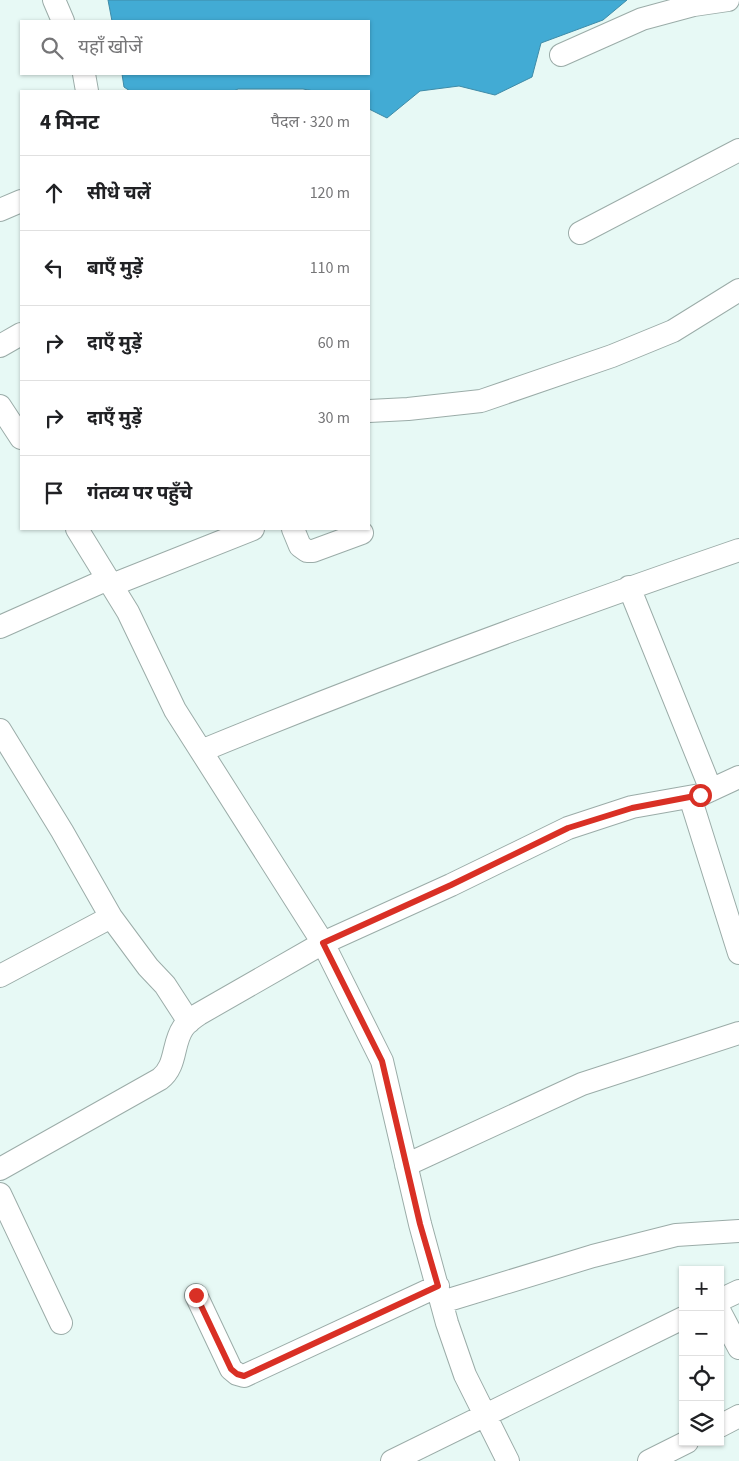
<!DOCTYPE html>
<html lang="hi">
<head>
<meta charset="utf-8">
<style>
  body { margin:0; font-family:"Source Sans 3","Noto Sans Devanagari",sans-serif; background:#f6f6f6; color:#202124 }
  .controls { position:absolute; right:15px; bottom:15px; display:grid; overflow:hidden; border-radius:0px; box-shadow:0 1px 4px #0004 }
  .controls button { width:45px; height:45px; display:grid; place-items:center; padding:0; border:0; border-bottom:1px solid #e0e0e0; background:#fff; color:#202124; font:25px sans-serif }
  .stop { position:absolute; width:15px; height:15px; margin:-11px; border:4px solid #d93025; border-radius:50%; background:#fff }
  .stop.end { background:#d93025; border-color:#fff; box-shadow:0 1px 5px #0008 }
  .list { margin:0; padding:0; list-style:none }
  h2 { display:flex; justify-content:space-between; align-items:center; height:65px; margin:0; padding:0 20px; font-size:21px }
  h2 small { font-size:16px; font-weight:400; color:#757577 }
  .list li { display:grid; grid-template-columns:32px 1fr auto; gap:15px; align-items:center; box-sizing:border-box; height:75px; padding:0 20px; border-top:1px solid #e0e0e0 }
  .list b { display:block; font-size:19px; white-space:nowrap }
  .list em { font-size:16px; font-style:normal; color:#757577 }
  .icon { flex:none; width:28px; height:28px; fill:none; stroke:currentColor; stroke-width:2; stroke-linecap:round; stroke-linejoin:round }
  .map { position:relative; flex:none; width:739px; height:1461px; overflow:hidden }
  .search { position:absolute; background:#fff; box-shadow:0 1px 4px #0004; left:20px; top:20px; width:350px; height:55px; display:flex; align-items:center; gap:12px; box-sizing:border-box; padding:0 18px; border-radius:0px; color:#757577; font-size:19px }
  .panel { position:absolute; background:#fff; box-shadow:0 1px 4px #0004; left:20px; top:90px; width:350px; height:440px; border-radius:0px }
  .map>svg:first-child { display:block }
  .water { fill:#42abd4; stroke:#3f8ba7 }
  .lines { fill:none; stroke-linecap:round; stroke-linejoin:round }
  .minor-casing { stroke:#9baca8; stroke-width:24 }
  .minor { stroke:#fff; stroke-width:22 }
  .route { stroke:#d93025; stroke-width:6 }
</style>
</head>
<body>
<div class="map">
<svg width="739" height="1461" viewBox="0 0 739 1461">
  <rect width="100%" height="100%" fill="#e7f9f5"/>
  <path class="water" d="M108,0h519l-24,20 -62,23 -9,34 -37,18 -36,-9 -39,5 -33,27 -18,-9v-18h-55l-11,-2h-65l-4,2h-104l-6,-4 -2,-13h247v-53h-257z"/>
  <g class="lines">
    <g class="minor-casing">
      <path id="minor" d="M54,0l9,21
        M561,55l81,-36 52,-14 34,-5
        M84,74l3,17
        M0,210l21,-9
        M580,233l159,-83
        M0,346l21,-12
        M0,406l21,32
        M369,411l39,-2 73,-8 131,-45 61,-25 66,-41
        M77,529l51,83 47,98 148,233 59,118 38,163 27,99 18,52 43,86
        M293,529l7,17 7,5h6l49,-18
        M112,585l141,-56
        M629,587l82,203
        M0,627l108,-48
        M0,730l62,101 49,86 37,50 17,18 24,37
        M201,751c177,-73 357,-139 538,-201
        M690,797l49,156
        M0,976l111,-59
        M406,1165l176,-81 157,-51
        M0,1169l160,-90c17,-13 12,-35 23,-51 4,-6 10,-10 16,-14l124,-71 128,-58 117,-57 64,-21 68,-12 39,-18
        M0,1194l61,129
        M196,1295l35,74 6,5 7,2 194,-90
        M720,1300l19,-9
        M442,1302l151,-46 83,-21 63,-4
        M720,1312l19,36
        M720,1426l19,-10
        M392,1461l291,-143
        M649,1461l38,-19"/>
    </g>
    <use href="#minor" class="minor"/>
  </g>
  <g class="lines">
    <path class="route" d="M196,1295l35,74 6,5 7,2 194,-90 -18,-62 -38,-163 -59,-118 128,-58 117,-57 64,-20 68,-13"/>
  </g>
</svg>
<div class="controls">
<button>+</button>
<button>−</button>
<button><svg class="icon" aria-label="locate" viewBox="0 0 24 24"><circle cx="12" cy="12" r="6"/><path d="M12 2v4M12 18v4M2 12h4M18 12h4"/></svg></button>
<button><svg class="icon" aria-label="layers" viewBox="0 0 24 24"><path d="M12 4l9 5-9 5-9-5zM3 14l9 5 9-5"/></svg></button>
</div>
<div class="stop" style="left:700px;top:795px"></div>
<div class="stop end" style="left:196px;top:1295px"></div>
<div class="search"><svg class="icon" aria-label="search" viewBox="0 0 24 24"><circle cx="10" cy="10" r="6"/><path d="M15 15l6 6"/></svg>यहाँ खोजें</div>
<section class="panel">
<h2>4 मिनट<small>पैदल · 320 m</small></h2>
<ul class="list">
<li><svg class="icon" aria-label="ahead" viewBox="0 0 24 24"><path d="M12 20V5M6 11l6-6 6 6"/></svg><div><b>सीधे चलें</b></div><em>120 m</em></li>
<li><svg class="icon" aria-label="left" viewBox="0 0 24 24"><path d="M17 20v-9H6M10 6l-5 5 5 5"/></svg><div><b>बाएँ मुड़ें</b></div><em>110 m</em></li>
<li><svg class="icon" aria-label="right" viewBox="0 0 24 24"><path d="M7 20v-9h11M14 6l5 5-5 5"/></svg><div><b>दाएँ मुड़ें</b></div><em>60 m</em></li>
<li><svg class="icon" aria-label="right" viewBox="0 0 24 24"><path d="M7 20v-9h11M14 6l5 5-5 5"/></svg><div><b>दाएँ मुड़ें</b></div><em>30 m</em></li>
<li><svg class="icon" aria-label="arrive" viewBox="0 0 24 24"><path d="M6 21V4h12l-3 4 3 4H6"/></svg><div><b>गंतव्य पर पहुँचे</b></div></li>
</ul>
</section>
</div>
</body>
</html>
